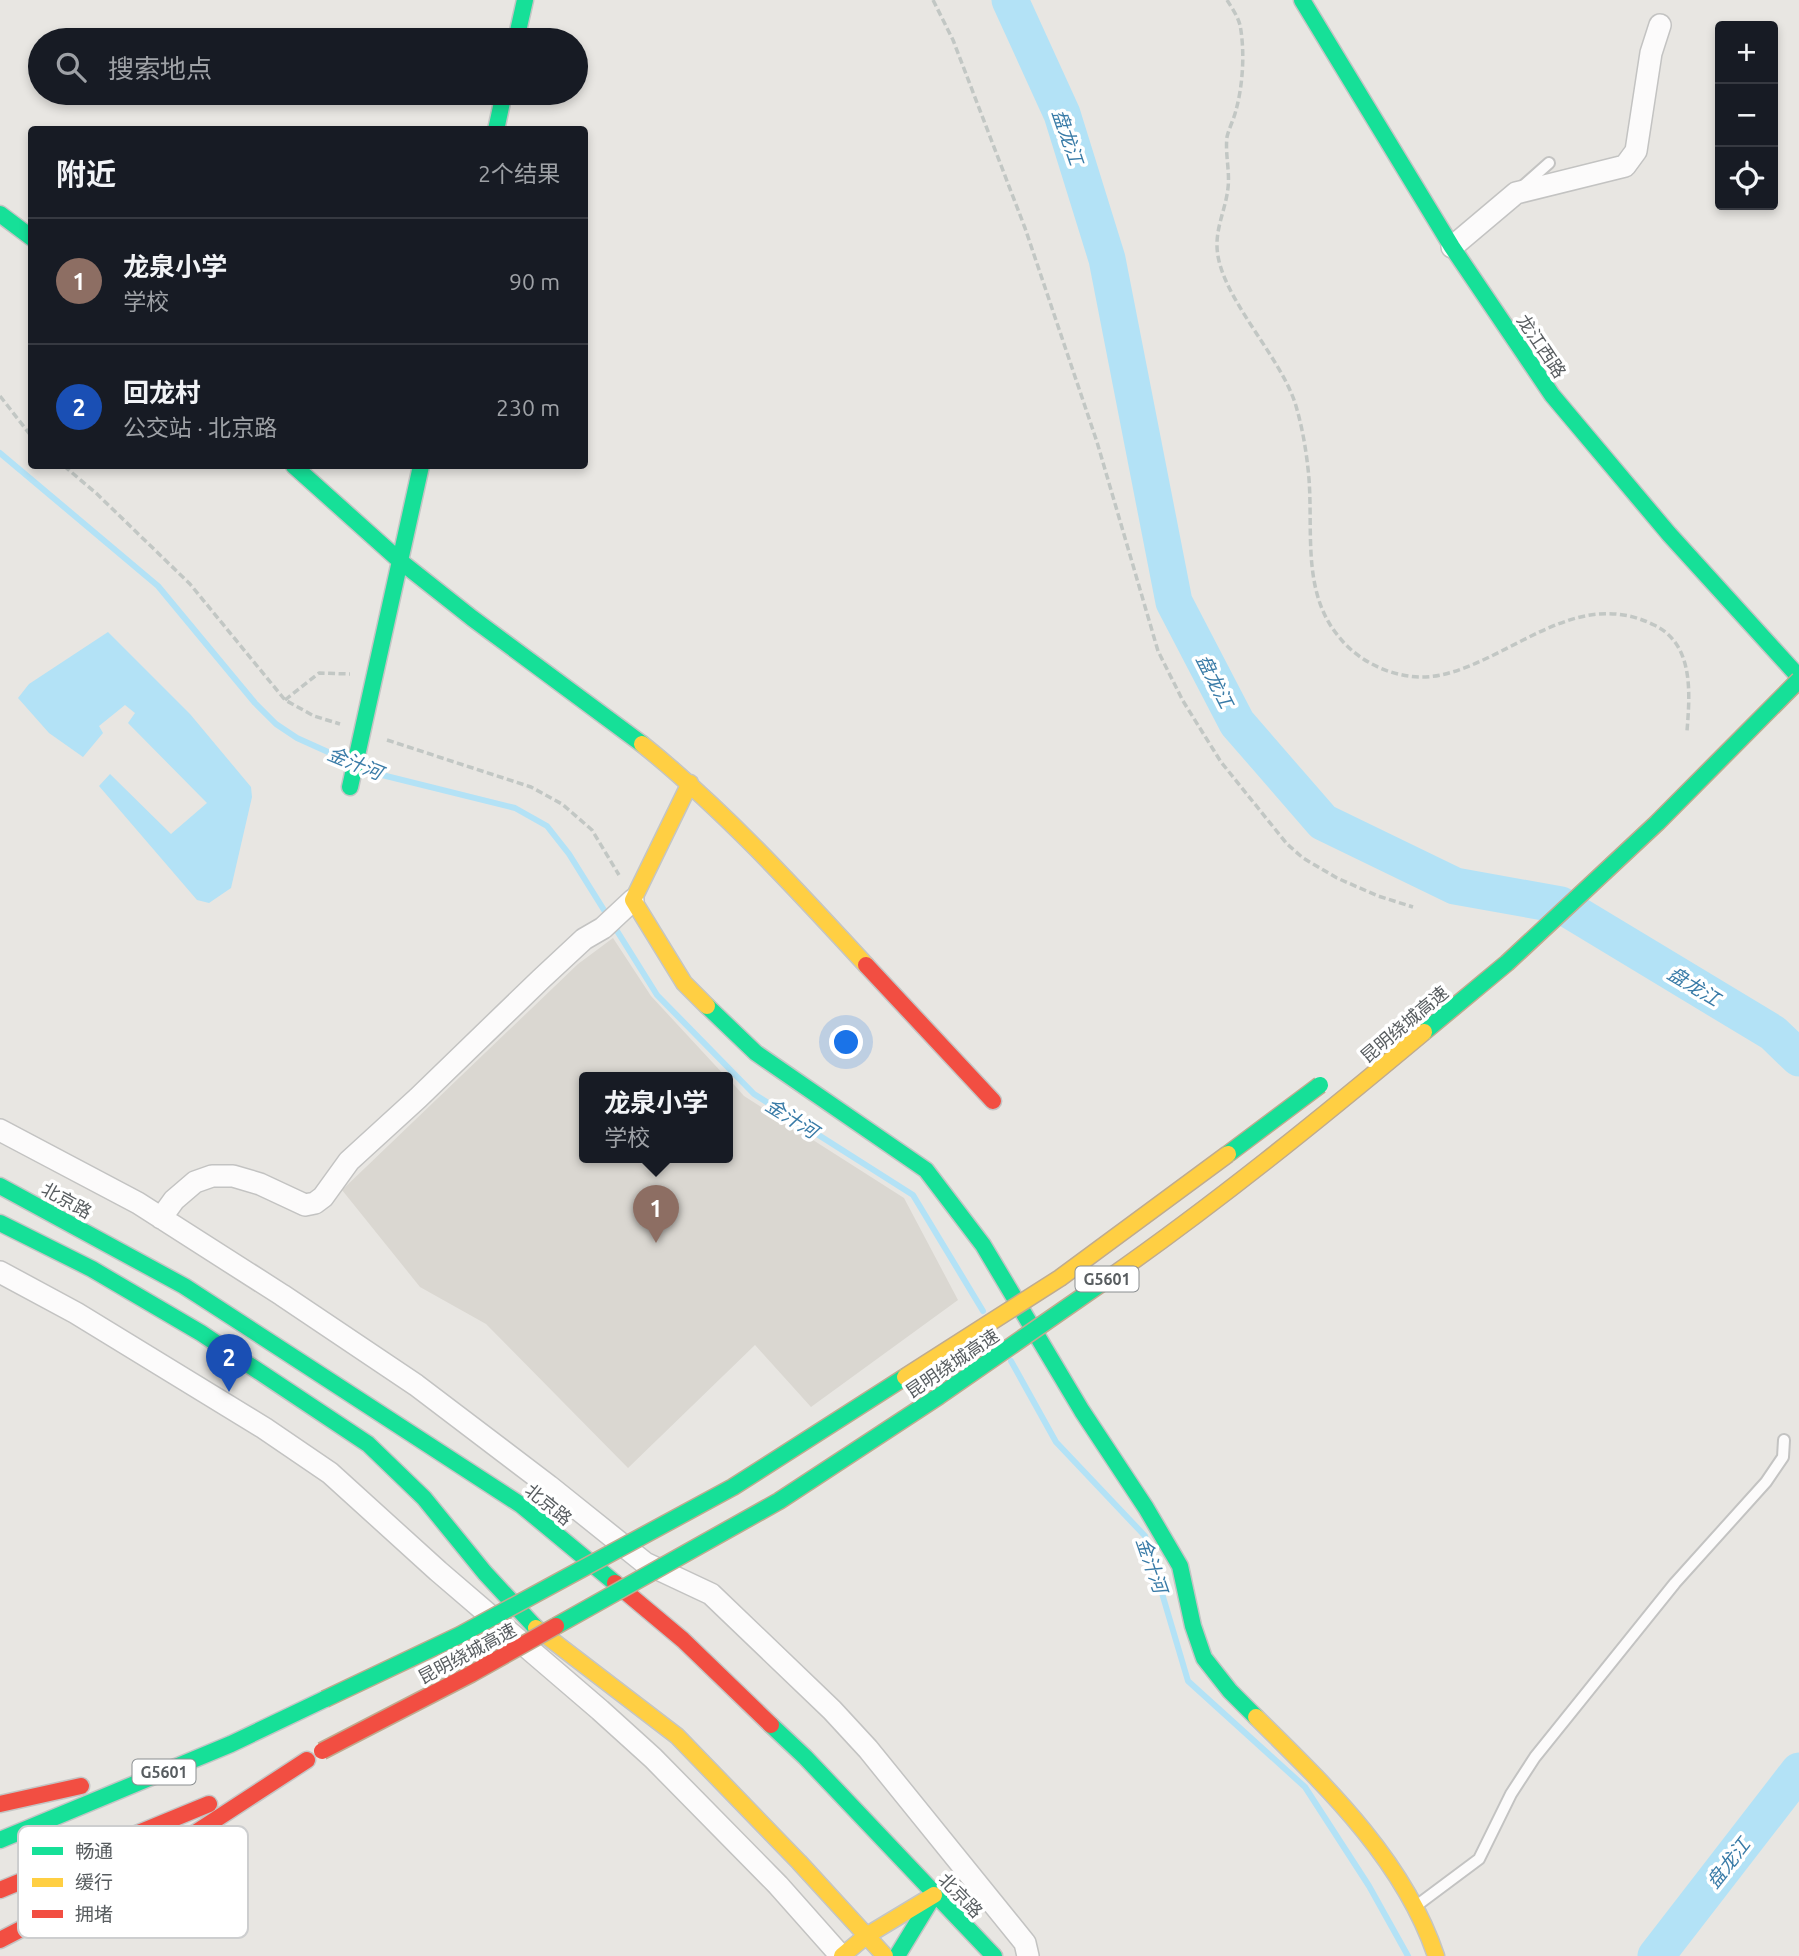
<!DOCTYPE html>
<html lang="zh">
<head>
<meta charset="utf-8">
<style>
  body { margin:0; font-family:Ubuntu,"Noto Sans SC",sans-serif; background:#242831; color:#f1f3f6 }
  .controls { position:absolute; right:21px; top:21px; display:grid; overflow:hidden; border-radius:7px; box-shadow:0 4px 10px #0003 }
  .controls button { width:63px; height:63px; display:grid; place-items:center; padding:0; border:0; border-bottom:2px solid #363941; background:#171b24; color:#f1f3f6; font:35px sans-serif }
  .you { position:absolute; left:847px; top:1043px; width:24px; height:24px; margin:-18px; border:5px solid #fff; border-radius:50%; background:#1a73e8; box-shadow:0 0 0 10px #1a73e833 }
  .badge { display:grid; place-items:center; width:46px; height:46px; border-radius:50%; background:#8a8d8e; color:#fff; font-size:23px; font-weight:700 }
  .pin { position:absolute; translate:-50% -58px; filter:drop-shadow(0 2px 4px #0008) }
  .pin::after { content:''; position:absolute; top:37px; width:24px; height:21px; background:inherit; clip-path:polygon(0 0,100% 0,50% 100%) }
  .popup { position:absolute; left:579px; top:1072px; width:154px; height:91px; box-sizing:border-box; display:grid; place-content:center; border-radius:7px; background:#171b24; filter:drop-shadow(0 2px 5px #0005); font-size:23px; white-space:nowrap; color:#9ea1a6 }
  .popup b { font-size:26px; color:#f1f3f6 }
  .popup::after { content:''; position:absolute; left:50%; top:100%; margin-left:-14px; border:14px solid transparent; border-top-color:#171b24 }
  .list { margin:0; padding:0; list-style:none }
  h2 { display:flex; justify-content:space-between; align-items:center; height:91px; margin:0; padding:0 28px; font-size:30px }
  h2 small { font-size:23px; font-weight:400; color:#9ea1a6 }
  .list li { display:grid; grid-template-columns:46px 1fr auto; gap:21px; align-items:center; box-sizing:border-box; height:126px; padding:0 28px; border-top:2px solid #363941 }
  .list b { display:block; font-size:26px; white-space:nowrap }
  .list p { margin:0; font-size:23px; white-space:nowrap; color:#9ea1a6 }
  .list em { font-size:23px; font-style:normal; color:#9ea1a6 }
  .icon { flex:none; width:38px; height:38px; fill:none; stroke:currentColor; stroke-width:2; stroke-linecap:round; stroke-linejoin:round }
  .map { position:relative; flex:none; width:1799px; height:1956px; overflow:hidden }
  .search { position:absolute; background:#171b24; box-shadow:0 4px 10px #0003; left:28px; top:28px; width:560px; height:77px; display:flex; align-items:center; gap:18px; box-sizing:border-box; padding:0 24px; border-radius:38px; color:#9ea1a6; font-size:26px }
  .panel { position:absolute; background:#171b24; box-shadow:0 4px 10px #0003; left:28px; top:126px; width:560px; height:343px; border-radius:7px }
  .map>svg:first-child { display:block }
  .education { fill:#dad7d1 }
  .water { fill:#b3e2f6 }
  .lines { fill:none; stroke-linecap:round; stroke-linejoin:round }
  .stream { stroke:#b3e2f6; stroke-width:6 }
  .river { stroke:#b3e2f6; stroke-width:37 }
  .lane-casing { stroke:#c3c3c2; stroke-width:14 }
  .street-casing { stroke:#c3c3c2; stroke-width:24 }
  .fast-casing { stroke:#c4c5c4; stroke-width:19 }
  .slow-casing { stroke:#c4c5c4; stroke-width:19 }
  .jam-casing { stroke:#c4c5c4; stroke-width:19 }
  .path { stroke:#c2c7c4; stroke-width:3.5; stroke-dasharray:7 3.5; stroke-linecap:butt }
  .lane { stroke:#fcfbfb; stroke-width:10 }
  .street { stroke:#fcfbfb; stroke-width:21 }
  .fast { stroke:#16e098; stroke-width:16 }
  .slow { stroke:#ffcf43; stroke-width:16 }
  .jam { stroke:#f24e42; stroke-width:16 }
  .fast-bridge-casing { stroke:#bfab90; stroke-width:19; stroke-linecap:butt }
  .slow-bridge-casing { stroke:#bfab90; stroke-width:19; stroke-linecap:butt }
  .jam-bridge-casing { stroke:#bfab90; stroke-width:19; stroke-linecap:butt }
  .fast-bridge { stroke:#16e098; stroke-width:16 }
  .slow-bridge { stroke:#ffcf43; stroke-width:16 }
  .jam-bridge { stroke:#f24e42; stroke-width:16 }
  .labels { text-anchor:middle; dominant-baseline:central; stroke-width:7; stroke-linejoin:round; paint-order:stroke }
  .shield { fill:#fff; stroke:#8a8e90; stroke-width:2 }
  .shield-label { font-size:16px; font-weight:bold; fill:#585d60 }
  .street-label { font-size:18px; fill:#585d60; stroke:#fff }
  .water-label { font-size:19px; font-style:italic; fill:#397ba7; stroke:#fff }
  .key { fill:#fff; stroke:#cdcecf; stroke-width:2 }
  .key-label { font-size:19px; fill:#585d60 }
</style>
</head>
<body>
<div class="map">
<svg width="1799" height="1956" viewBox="0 0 1799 1956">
  <rect width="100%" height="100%" fill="#e8e6e2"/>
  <path class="education" d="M613,938l38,58 75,81h-142v80h144v-79l16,18 160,102 54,102 -147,107 -56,-62 -127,123 -142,-144 -66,-37 -78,-97 236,-226z"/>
  <path class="water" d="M108,632l82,82 61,73 1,10 -21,91 -22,15 -12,-3 -98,-114 11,-12 61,60 36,-31 -79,-80 7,-10 -10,-8 -26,21 4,7 -20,24 -34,-24 -31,-35 11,-14z"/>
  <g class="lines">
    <path class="stream" d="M0,453l158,133 97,117 21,21 21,14 51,23
      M361,767l13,6 141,35 32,18 22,28 88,141 97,99 159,101 70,116
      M1011,1361l45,81 89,94 43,145 117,106 64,99 39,70"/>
    <path class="river" d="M1010,0l52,114 45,145 67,343 63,121 86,99 132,64 106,19 212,128 26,25
      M1656,1956l143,-185"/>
    <g class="lane-casing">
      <path id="lane" d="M1523,186l26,-23
        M1416,1906l63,-47 32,-65 24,-37 140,-174 91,-101 17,-25 1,-17"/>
    </g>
    <g class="street-casing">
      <path id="street" d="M1452,247l64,-54 109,-27 11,-15 15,-98 9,-28
        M0,1130l138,73 144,92 134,90 133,101 96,77 66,31 121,116 36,39 157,194 3,13
        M161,1218l13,-18 21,-18 17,-6h21l27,8 45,21 10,-2 8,-6 26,-36 69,-63 123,-119 43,-40 19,-11 30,-28
        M0,1272l76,41 188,115 66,45 108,98 162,139 53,48 125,127 63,71"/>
    </g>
    <g class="fast-casing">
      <path id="fast" d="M1302,0l150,247 100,148 117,139 130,143
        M516,40l9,-40
        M496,130l8,-37
        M0,214l32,24
        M294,466l106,95 72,57 170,126
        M350,787l71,-321
        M707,1006l49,47 170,117 57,75 99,166 64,97 34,58 13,60 11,32 26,33 26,26
        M0,1186l184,100 337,219 94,78
        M0,1223l92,46 109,64 167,111 56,54 61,75 51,55
        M771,1725l34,32 189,199
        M0,1840l231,-96 94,-45
        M897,1956l34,-56"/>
    </g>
    <g class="slow-casing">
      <path id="slow" d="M642,744c82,66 153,144 224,221
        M690,783l-57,117 51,83 23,23
        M536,1628l141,108 122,126 86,94
        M1256,1717c70,69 148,143 180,239
        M842,1956l24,-20 68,-41"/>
    </g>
    <g class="jam-casing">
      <path id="jam" d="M866,965l127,136
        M615,1583l68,57 88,85
        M0,1804l81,-18
        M0,1890l209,-86
        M0,1940l149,-77 158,-103"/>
    </g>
    <path class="path" d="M933,0l20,40 72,188 72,214 61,209 25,50 38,61 66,82 16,14 34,20 41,18 35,11
      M1227,0c5,8 11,17 13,25 5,26 3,60 -4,85 -2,9 -7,18 -9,27 -2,17 3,34 1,51 -2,19 -11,37 -11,56 -1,49 64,111 79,162 7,24 11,49 13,73 4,54 -7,114 30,158 23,29 65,46 102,38 72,-16 135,-89 213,-50 40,19 36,68 33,106
      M0,396l32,41
      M64,466l32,27 94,91 95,116 29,16 26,8
      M285,700l34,-27 31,1
      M387,740l144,47 31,17 30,26 27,45"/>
    <use href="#lane" class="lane"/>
    <use href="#street" class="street"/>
    <use href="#fast" class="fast"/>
    <use href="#slow" class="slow"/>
    <use href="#jam" class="jam"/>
    <g class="fast-bridge-casing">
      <path id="fast-bridge" d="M1424,1032l83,-69 150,-140 142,-143
        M1228,1154l92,-69
        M556,1626l223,-125 160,-105 163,-113
        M325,1699l135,-64 273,-148 172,-110"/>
    </g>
    <g class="slow-bridge-casing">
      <path id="slow-bridge" d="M1102,1283c112,-78 218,-164 322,-251
        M905,1377l155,-99 168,-124"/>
    </g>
    <g class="jam-bridge-casing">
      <path id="jam-bridge" d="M322,1751l149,-77 85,-48"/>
    </g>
    <use href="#fast-bridge" class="fast-bridge"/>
    <use href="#slow-bridge" class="slow-bridge"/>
    <use href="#jam-bridge" class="jam-bridge"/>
  </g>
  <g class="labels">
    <g class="shield">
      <rect x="1075.5" y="1266.5" width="63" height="25" rx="5"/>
      <rect x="132.5" y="1759.5" width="63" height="25" rx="5"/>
    </g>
    <g class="shield-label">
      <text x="1107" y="1279">G5601</text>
      <text x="164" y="1772">G5601</text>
    </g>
    <g class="street-label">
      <text transform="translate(1542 346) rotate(56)">龙江西路</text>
      <text transform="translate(1404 1024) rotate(-40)">昆明绕城高速</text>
      <text transform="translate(67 1200) rotate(29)">北京路</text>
      <text transform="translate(952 1363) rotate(-34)">昆明绕城高速</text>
      <text transform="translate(549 1504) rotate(39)">北京路</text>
      <text transform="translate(467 1653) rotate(-28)">昆明绕城高速</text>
      <text transform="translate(961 1895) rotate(46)">北京路</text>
    </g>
    <g class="water-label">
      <text transform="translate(1068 137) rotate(71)">盘龙江</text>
      <text transform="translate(1215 681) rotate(63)">盘龙江</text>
      <text transform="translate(355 763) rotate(22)">金汁河</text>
      <text transform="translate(1694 986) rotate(31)">盘龙江</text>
      <text transform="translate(792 1118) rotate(32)">金汁河</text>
      <text transform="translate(1152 1565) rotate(71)">金汁河</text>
      <text transform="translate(1728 1863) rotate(-52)">盘龙江</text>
    </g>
  </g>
  <rect x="18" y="1826" width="230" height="112" rx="10" class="key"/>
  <rect x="32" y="1847" width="31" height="8" fill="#16e098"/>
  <rect x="32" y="1878" width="31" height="9" fill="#ffcf43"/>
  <rect x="32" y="1910" width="31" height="8" fill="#f24e42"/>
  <g class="key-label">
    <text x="75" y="1858">畅通</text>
    <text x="75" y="1889">缓行</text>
    <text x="75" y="1921">拥堵</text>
  </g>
</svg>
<div class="controls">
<button>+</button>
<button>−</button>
<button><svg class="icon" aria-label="locate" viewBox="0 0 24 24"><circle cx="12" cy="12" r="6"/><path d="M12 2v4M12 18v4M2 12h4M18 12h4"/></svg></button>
</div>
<div class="you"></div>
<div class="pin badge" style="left:656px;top:1243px;background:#8d6e63">1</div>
<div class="popup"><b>龙泉小学</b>学校</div>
<div class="pin badge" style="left:229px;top:1392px;background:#1a4fb4">2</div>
<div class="search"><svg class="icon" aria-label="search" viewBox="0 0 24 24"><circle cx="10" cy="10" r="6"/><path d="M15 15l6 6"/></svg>搜索地点</div>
<section class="panel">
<h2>附近<small>2个结果</small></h2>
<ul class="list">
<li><span class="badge" style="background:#8d6e63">1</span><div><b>龙泉小学</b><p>学校</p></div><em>90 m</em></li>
<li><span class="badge" style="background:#1a4fb4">2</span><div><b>回龙村</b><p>公交站 · 北京路</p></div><em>230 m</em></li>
</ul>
</section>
</div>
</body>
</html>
